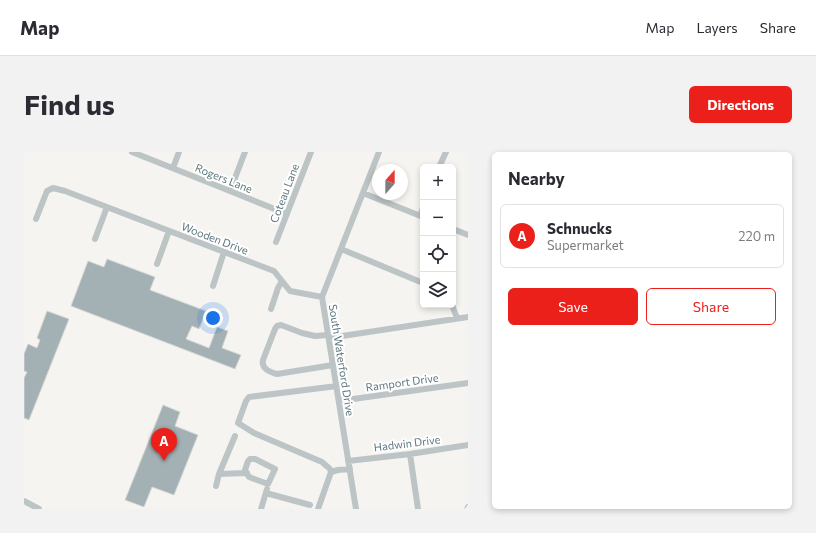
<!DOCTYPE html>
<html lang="en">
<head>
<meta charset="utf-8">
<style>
  body { margin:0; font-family:Commissioner,sans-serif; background:#f2f2f3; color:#2b2b33 }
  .controls { position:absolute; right:12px; top:12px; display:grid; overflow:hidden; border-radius:6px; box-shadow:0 2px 6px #0003 }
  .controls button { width:36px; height:36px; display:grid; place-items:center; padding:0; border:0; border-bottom:1px solid #e1e1e2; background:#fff; color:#2b2b33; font:20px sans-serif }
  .compass { position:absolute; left:348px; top:12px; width:36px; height:36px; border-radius:50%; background:#fff; box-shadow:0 2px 6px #0003; rotate:21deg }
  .you { position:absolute; left:189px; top:166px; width:14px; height:14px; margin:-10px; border:3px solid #fff; border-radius:50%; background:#1a73e8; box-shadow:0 0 0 6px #1a73e833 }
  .badge { display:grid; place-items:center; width:26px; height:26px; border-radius:50%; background:#ec201a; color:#fff; font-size:13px; font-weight:700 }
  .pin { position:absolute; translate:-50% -33px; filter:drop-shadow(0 1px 2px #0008) }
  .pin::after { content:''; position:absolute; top:21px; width:14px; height:12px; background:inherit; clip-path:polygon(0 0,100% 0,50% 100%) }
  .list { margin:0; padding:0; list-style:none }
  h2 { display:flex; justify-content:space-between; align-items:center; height:52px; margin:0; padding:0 16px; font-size:17px }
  h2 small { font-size:13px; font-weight:400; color:#7c7c81 }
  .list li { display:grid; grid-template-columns:26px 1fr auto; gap:12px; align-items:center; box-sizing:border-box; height:64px; margin:0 8px 8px; padding:0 8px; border:1px solid #e1e1e2; border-radius:6px }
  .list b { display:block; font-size:15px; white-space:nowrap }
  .list p { margin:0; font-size:13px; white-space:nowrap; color:#7c7c81 }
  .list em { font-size:13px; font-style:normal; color:#7c7c81 }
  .actions { display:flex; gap:8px; padding:12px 16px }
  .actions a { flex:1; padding:9px 0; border:1px solid #ec201a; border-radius:6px; text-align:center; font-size:14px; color:#ec201a }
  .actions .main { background:#ec201a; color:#fff }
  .icon { flex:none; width:22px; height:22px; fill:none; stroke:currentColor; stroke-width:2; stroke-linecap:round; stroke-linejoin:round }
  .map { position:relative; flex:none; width:444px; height:357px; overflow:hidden; border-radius:6px }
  header { display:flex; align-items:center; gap:24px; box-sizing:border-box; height:56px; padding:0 20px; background:#fff; border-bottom:1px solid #e1e1e2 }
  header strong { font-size:19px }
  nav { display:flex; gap:22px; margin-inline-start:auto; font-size:14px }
  .intro { display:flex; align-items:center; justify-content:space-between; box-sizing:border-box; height:96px; padding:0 24px }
  h1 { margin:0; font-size:28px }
  .button { padding:10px 18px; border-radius:6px; background:#ec201a; color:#fff; font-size:14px; font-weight:700 }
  main { display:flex; gap:24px; padding:0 24px }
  aside { flex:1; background:#fff; border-radius:6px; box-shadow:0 2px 6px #0003 }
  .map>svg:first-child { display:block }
  .building { fill:#a4b1b4; stroke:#d6d6d4 }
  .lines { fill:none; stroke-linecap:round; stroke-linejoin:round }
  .minor { stroke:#bdc4c6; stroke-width:6 }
  .labels { text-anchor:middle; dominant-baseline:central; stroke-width:4; stroke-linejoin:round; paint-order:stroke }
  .street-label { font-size:11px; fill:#5e777e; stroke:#fff }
</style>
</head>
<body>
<header>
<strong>Map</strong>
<nav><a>Map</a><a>Layers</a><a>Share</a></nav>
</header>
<div class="intro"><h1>Find us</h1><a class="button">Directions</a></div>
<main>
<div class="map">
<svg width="444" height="357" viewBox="0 0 444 357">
  <rect width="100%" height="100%" fill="#f5f4f1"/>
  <path class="building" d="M83,107l48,18 -5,13 56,21 -7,18 -7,-3 -6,13 23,9 8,-21 11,4 -6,17 19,7 -6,14 -164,-63 17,-45 16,6z
    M23,159l22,8 -40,101 -5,-2v-40l3,-6 -3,-1v-17l4,-10 9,4 3,-8 -3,-2z
    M139,253l17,7 -5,14 23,9 -24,60 -22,-8 -8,20 -19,-7z"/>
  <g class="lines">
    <path class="minor" d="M108,0l98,39 57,23
      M415,15l7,-15
      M149,16l6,-16
      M206,39l15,-39
      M339,41l60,24
      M396,64l3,-8
      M12,67l11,-28 6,-3 12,3 209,80 16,20 32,6
      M429,77l15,6
      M71,87l12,-32
      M252,90l35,-90
      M317,97l82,34
      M133,112l12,-33
      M189,134l11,-34
      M428,153l5,13
      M247,157l7,-21 4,-7
      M304,183l-13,1 -13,-3 -21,-8 -4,1 -2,3 -12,31c-2,9 7,12 14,14l56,-9
      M305,186l139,-21
      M315,249l129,-18
      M386,302l8,55
      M226,307h5l20,10 -7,15 -19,-7 -4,-7 3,-9z
      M324,309l62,-7 58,-9
      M307,320l-1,-3 -8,-7 -68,-29 -16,-10 8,-22 3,-4 88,-11
      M195,322l28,-1
      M192,334l3,-12 16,-38
      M242,341l44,12
      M0,349l15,8
      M237,357l6,-20
      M294,357l13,-37 7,-2 12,-1
      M332,357l-34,-212 57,-145
      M443,357l1,-2"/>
  </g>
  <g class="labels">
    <g class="street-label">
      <text transform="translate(200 26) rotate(22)">Rogers Lane</text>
      <text transform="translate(260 41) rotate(-69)">Coteau Lane</text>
      <text transform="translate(191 86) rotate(21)">Wooden Drive</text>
      <text transform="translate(318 208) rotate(81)">South Waterford Drive</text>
      <text transform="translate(378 230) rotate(-8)">Ramport Drive</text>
      <text transform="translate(383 291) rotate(-7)">Hadwin Drive</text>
    </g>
  </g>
</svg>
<div class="controls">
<button>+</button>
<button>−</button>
<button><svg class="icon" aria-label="locate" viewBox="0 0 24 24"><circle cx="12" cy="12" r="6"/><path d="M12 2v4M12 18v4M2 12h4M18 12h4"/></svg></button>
<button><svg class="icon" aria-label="layers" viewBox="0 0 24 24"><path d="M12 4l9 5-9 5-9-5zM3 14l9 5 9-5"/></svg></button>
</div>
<svg class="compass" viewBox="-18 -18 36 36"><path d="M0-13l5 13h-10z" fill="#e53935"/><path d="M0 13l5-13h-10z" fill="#7c7c81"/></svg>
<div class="you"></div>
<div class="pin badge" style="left:140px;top:309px">A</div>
</div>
<aside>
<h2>Nearby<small></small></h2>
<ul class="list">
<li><span class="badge">A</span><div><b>Schnucks</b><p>Supermarket</p></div><em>220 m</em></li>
</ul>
<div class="actions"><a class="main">Save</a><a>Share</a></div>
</aside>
</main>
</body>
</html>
